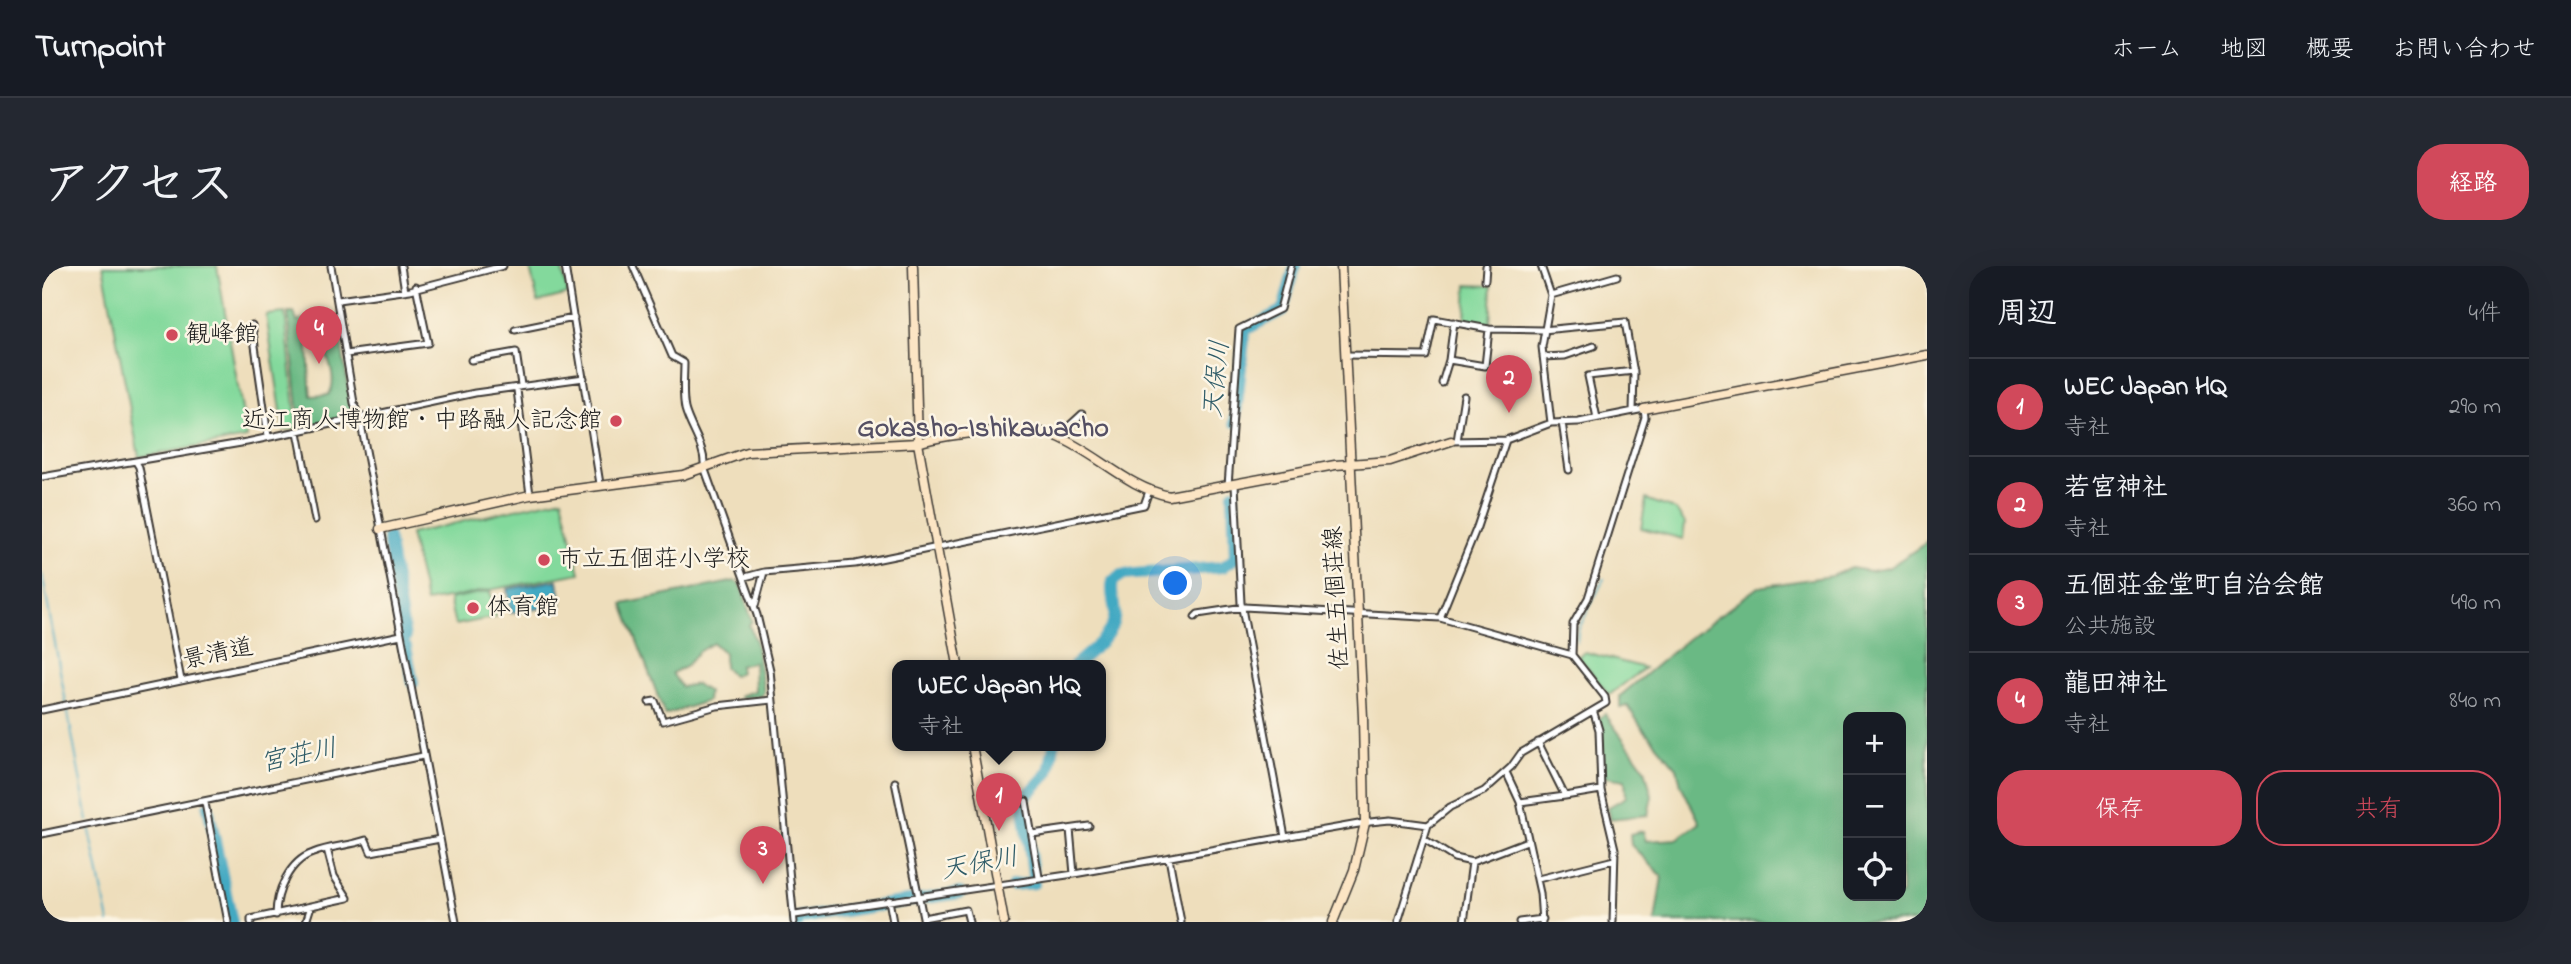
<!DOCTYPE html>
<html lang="ja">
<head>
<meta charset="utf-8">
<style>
  body { margin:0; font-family:"Indie Flower","Klee One",sans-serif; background:#242831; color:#f1f3f6 }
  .controls { position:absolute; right:21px; bottom:21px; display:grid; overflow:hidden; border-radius:14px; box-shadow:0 7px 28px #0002 }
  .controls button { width:63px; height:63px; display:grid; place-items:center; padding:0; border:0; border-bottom:2px solid #363941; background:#171b24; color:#f1f3f6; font:35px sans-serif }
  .you { position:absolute; left:1134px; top:318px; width:24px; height:24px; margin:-18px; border:5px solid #fff; border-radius:50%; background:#1a73e8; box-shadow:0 0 0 10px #1a73e833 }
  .badge { display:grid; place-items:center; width:46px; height:46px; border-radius:50%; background:#d1495b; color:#fff; font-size:23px; font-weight:700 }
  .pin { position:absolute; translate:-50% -58px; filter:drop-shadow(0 2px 4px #0008) }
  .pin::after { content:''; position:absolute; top:37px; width:24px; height:21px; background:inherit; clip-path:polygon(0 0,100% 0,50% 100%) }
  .popup { position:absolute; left:850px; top:394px; width:214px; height:91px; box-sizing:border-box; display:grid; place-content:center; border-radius:14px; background:#171b24; filter:drop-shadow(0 2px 5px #0005); font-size:23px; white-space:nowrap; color:#9ea1a6 }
  .popup b { font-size:26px; color:#f1f3f6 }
  .popup::after { content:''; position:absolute; left:50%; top:100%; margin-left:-14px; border:14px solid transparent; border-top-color:#171b24 }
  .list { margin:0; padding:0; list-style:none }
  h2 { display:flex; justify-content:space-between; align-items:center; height:91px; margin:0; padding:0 28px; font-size:30px }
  h2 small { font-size:23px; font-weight:400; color:#9ea1a6 }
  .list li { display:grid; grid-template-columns:46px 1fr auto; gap:21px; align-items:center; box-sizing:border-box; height:98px; padding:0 28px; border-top:2px solid #363941 }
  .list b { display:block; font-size:26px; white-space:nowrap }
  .list p { margin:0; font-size:23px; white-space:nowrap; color:#9ea1a6 }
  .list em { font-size:23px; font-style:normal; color:#9ea1a6 }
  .actions { display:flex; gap:14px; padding:21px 28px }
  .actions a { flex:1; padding:16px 0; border:2px solid #d1495b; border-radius:28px; text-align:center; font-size:24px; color:#d1495b }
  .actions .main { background:#d1495b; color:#fff }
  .icon { flex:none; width:38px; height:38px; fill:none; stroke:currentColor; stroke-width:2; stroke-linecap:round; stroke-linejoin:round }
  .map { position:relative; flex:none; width:1885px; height:656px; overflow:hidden; border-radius:28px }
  header { display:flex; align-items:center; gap:42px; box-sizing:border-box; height:98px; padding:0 35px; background:#171b24; border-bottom:2px solid #363941 }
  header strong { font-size:33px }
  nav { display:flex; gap:38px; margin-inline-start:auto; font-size:24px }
  .intro { display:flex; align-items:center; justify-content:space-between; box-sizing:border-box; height:168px; padding:0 42px }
  h1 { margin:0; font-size:49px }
  .button { padding:18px 32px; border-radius:28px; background:#d1495b; color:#fff; font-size:24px; font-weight:700 }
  main { display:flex; gap:42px; padding:0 42px }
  aside { flex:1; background:#171b24; border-radius:28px; box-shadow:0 7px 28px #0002 }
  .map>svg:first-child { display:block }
  .green { fill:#83d99c; stroke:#507a5c; stroke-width:2 }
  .forest { fill:#6ab984; stroke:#436a50; stroke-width:2; fill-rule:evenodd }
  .water { fill:#43a9c2; stroke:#30626f; stroke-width:2 }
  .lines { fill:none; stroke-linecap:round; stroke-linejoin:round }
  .stream { stroke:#43a9c2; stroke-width:2 }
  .river { stroke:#43a9c2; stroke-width:12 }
  .street-casing { stroke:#3c3934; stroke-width:9 }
  .secondary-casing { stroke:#3c3934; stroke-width:11 }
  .street { stroke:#fff; stroke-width:5 }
  .secondary { stroke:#fce5c4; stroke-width:8 }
  .poi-dot { fill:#d1495b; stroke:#fcf5e5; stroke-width:2.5 }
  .labels { text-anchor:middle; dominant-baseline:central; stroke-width:5; stroke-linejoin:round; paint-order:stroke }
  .poi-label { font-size:24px; fill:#1c1c1c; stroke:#fcf5e5; text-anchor:start }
  .street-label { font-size:24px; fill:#1c1c1c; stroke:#fcf5e5 }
  .water-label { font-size:26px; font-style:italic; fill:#2e5b67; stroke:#fcf5e5 }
  .quarter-label { font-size:28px; font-weight:bold; fill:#555064; stroke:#fcf5e5 }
</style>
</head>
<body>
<header>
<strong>Turnpoint</strong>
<nav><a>ホーム</a><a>地図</a><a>概要</a><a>お問い合わせ</a></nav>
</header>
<div class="intro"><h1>アクセス</h1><a class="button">経路</a></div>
<main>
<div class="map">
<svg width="1885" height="656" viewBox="0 0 1885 656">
  <rect width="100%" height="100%" fill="#fcf5e5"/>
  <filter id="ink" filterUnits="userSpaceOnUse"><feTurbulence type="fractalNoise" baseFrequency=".0143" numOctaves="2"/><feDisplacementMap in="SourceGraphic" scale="14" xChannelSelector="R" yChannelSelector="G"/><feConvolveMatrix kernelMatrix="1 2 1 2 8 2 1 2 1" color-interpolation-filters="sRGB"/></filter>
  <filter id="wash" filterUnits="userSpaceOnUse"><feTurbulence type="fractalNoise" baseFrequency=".00686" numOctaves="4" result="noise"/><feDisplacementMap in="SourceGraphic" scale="28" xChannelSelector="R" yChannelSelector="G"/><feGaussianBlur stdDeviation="1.57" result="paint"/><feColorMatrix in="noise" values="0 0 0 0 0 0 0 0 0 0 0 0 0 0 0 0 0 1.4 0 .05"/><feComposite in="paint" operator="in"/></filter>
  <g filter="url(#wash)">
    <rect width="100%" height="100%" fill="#eedebc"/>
    <path class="green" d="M61,0h114l30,172 -108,19z
      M496,0h23l7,28 -30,8 -8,-34z
      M1425,19l25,1 -2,39 -25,-5z
      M243,47l12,115 -13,2 -18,-115z
      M520,232l18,75 -154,29 -16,-68z
      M1604,233l30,11 9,13 -2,16 -42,-11z
      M448,325l6,26 -41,8 -6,-26z
      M1543,386l60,16 -36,27 -31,-39z"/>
    <path class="forest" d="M246,47h6l3,8 9,-2 4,6 -4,9c3,6 3,48 5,62l17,-1c9,-11 3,-29 -1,-39l1,-5 9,-2 -3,-15 -10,2 1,7 -7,-2 -3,-15 9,-4 3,10 12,-2 14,87 -53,10z
      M1885,276v380h-272l7,-46 -31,-31 -1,-11 13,-3 3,10 31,-2 23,-16 -19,-38 -4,-17 -37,-43 -12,-19 -8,2v-12l65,-55 73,-54 73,-11 20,-8 19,3 18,-3zM1806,451h53v179h-53z
      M693,315l6,4 11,36 -3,4 6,15 9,52 -3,4 -21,2 1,-3 14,-4 -1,-29 -15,4 1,6 -7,4 -9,-9v-14l-11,-10 -15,9 -13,15 -13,6 9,14 15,-3 12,8 -1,9 -42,14 -42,-111z
      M1563,448l40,55 7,27 -4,19 -38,4 -3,-11 19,-11 -1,-17 -21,-3 -2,-47 -4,-11z"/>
    <path class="water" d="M516,314l4,25 -51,8 -4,-24z"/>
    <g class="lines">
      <path class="stream" d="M0,308l46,247
        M1535,376l1,-12 26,-51
        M47,560l20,96"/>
      <path class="river" d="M1193,156l10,-92 38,-20 12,-44
        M346,272l17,100
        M364,381l7,36
        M1033,399c13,-12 36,-28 39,-46 3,-13 -5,-25 -1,-38l9,-6 101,-8 12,-9 -2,-65
        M166,541l24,115
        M971,619l21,-2 -11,-83 26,-28 5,-27
        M755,656l1,-4 162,-25"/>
    </g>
  </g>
  <g filter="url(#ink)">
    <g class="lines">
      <g class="street-casing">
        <path id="street" d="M289,0l23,137 7,21 95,498
          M359,0l4,25
          M523,0l35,218
          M591,0l39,90 12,7c0,15 -2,31 1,46 5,19 21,39 19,58l53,148 13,55 24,252
          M1499,0l10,29 -9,52 9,76
          M1443,14l1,-14
          M1509,29l66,-19
          M296,34l72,-10 93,-24
          M210,59l16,111
          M473,64l59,-12
          M304,88l82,-11 -12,-57
          M1303,89l81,1 8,-37 55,10 54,1 82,-8 9,51 -1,38
          M1501,91l22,-1 29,-10
          M429,94l45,-8 5,33
          M1407,94l5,-38
          M1400,117l7,-23 36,6 4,-37
          M475,124l13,105
          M1555,152l-9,-42 46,-5
          M1520,156l7,48
          M256,166l17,88
          M1016,170l24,-22
          M1415,175l7,-45
          M94,196l3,5 42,213
          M0,211l205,-35 228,-49 109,-15
          M1193,219l6,118 44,234
          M1186,220l11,-157 41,-20 11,-43
          M703,311l19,-5 91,-8 289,-59 5,-14
          M713,340l9,-34
          M1153,351l3,-3 46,-7 196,11 132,37
          M1398,352l37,-91 29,-87
          M607,436l6,-1 8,20 54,-15 55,-6
          M0,444l359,-75
          M1552,447l5,17 2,60 14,59 -2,73
          M1464,506l14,30 20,91 2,29
          M853,516l29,140
          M1523,530l36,-6
          M984,535l13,76
          M1478,536l45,-6 -27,-54
          M163,537l23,119
          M1028,563l4,45
          M0,568l381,-78
          M990,568l57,-8
          M1382,573l30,19 18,4 -8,60
          M1127,592l12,64
          M1430,596l55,-21
          M1496,613l76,-19
          M847,634l4,22
          M234,649c0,-23 13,-54 37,-62 17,-7 36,-7 53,-13l5,12 69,-13
          M753,649l279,-41 296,-52 20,-2 38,5
          M881,652l43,-8 3,12
          M209,656v-3l97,-21 -14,-22 -7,-27
          M264,656l5,-16
          M1356,656l30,-97 22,-18 34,-16 27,-24 10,-14 85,-50 -1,-6 -33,-42 1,-31 15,-26 57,-181 -1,-8 -65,13 -28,1 -45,17 -55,1
          M1477,656l24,-3"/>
      </g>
      <g class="secondary-casing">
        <path id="secondary" d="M871,0l5,177 40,222
          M1602,143l283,-54
          M338,263l150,-34 153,-20 64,-23 171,-9c29,-9 110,-19 138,-7 40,16 70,51 113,60l166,-31 55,-4 61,-20
          M930,479l32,177
          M1291,656l21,-52 11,-47 -2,-106 -22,-451"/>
      </g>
      <use href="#street" class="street"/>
      <use href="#secondary" class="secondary"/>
    </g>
  </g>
  <g class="poi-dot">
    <circle cx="130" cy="69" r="7"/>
    <circle cx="574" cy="155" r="7"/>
    <circle cx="502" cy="294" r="7"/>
    <circle cx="431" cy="342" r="7"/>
  </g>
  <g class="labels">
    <g class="poi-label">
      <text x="144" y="69">観峰館</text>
      <text x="560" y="155" text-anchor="end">近江商人博物館・中路融人記念館</text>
      <text x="516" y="294">市立五個荘小学校</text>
      <text x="445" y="342">体育館</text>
    </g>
    <g class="street-label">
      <text transform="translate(1296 332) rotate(-93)">佐生五個荘線</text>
      <text transform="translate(176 389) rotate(-12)">景清道</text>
    </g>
    <g class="water-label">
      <text transform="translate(1176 113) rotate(-84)">天保川</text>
      <text transform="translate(257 491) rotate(-12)">宮荘川</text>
      <text transform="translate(938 599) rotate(-11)">天保川</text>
    </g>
    <g class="quarter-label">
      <text x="941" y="163">Gokasho-Ishikawacho</text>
    </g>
  </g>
</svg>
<div class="controls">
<button>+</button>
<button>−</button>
<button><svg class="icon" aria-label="locate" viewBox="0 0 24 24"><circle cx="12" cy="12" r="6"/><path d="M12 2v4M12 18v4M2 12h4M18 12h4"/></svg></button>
</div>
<div class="you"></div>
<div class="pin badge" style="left:957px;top:565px">1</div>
<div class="popup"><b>WEC Japan HQ</b>寺社</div>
<div class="pin badge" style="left:1467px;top:147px">2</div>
<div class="pin badge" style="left:721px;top:618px">3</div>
<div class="pin badge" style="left:277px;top:98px">4</div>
</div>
<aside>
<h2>周辺<small>4件</small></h2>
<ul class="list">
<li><span class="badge">1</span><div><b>WEC Japan HQ</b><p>寺社</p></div><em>290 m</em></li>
<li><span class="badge">2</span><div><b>若宮神社</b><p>寺社</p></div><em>360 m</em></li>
<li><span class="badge">3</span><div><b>五個荘金堂町自治会館</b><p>公共施設</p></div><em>490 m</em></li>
<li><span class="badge">4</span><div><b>龍田神社</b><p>寺社</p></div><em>840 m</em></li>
</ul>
<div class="actions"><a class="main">保存</a><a>共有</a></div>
</aside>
</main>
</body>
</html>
